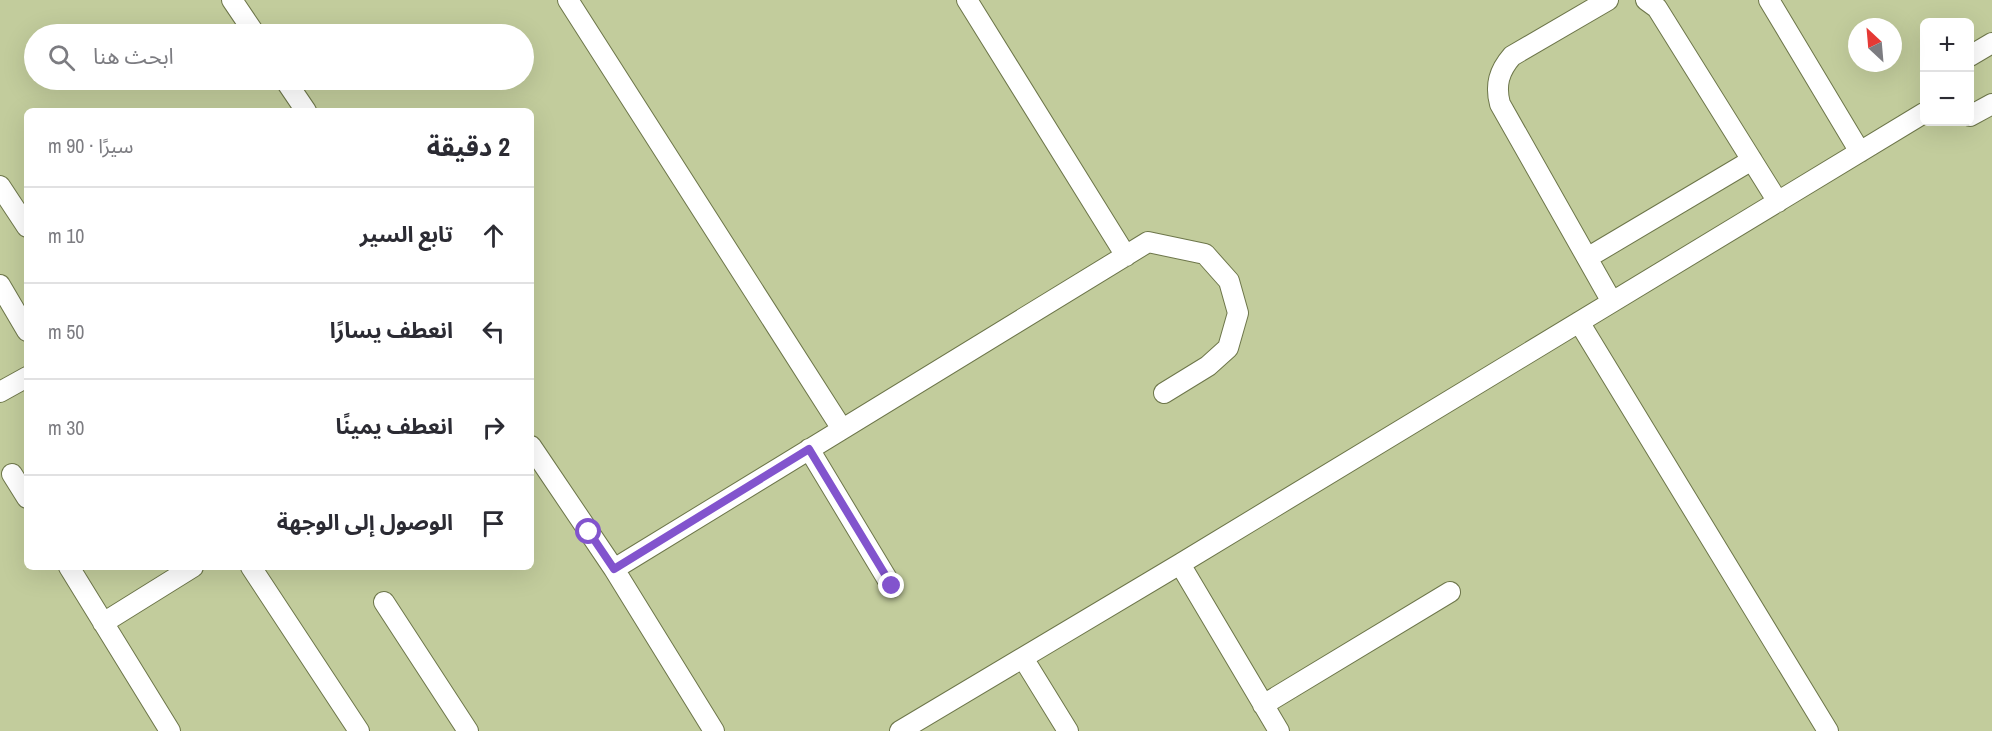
<!DOCTYPE html>
<html lang="ar">
<head>
<meta charset="utf-8">
<style>
  body { margin:0; font-family:"Archivo Narrow","Noto Sans Arabic",sans-serif; background:#f2f2f3; color:#2b2b33; direction:rtl }
  .controls { position:absolute; right:18px; top:18px; display:grid; overflow:hidden; border-radius:9px; box-shadow:0 6px 24px #0002 }
  .controls button { width:54px; height:54px; display:grid; place-items:center; padding:0; border:0; border-bottom:2px solid #e1e1e2; background:#fff; color:#2b2b33; font:30px sans-serif }
  .compass { position:absolute; left:1848px; top:18px; width:54px; height:54px; border-radius:50%; background:#fff; box-shadow:0 6px 24px #0002; rotate:334deg }
  .stop { position:absolute; width:18px; height:18px; margin:-14px; border:4px solid #8254cd; border-radius:50%; background:#fff }
  .stop.end { background:#8254cd; border-color:#fff; box-shadow:0 2px 6px #0008 }
  .list { margin:0; padding:0; list-style:none }
  h2 { display:flex; justify-content:space-between; align-items:center; height:78px; margin:0; padding:0 24px; font-size:26px }
  h2 small { font-size:20px; font-weight:400; color:#7c7c81 }
  .list li { display:grid; grid-template-columns:39px 1fr auto; gap:18px; align-items:center; box-sizing:border-box; height:96px; padding:0 24px; border-top:2px solid #e1e1e2 }
  .list b { display:block; font-size:22px; white-space:nowrap }
  .list em { font-size:20px; font-style:normal; color:#7c7c81 }
  .icon { flex:none; width:33px; height:33px; fill:none; stroke:currentColor; stroke-width:2; stroke-linecap:round; stroke-linejoin:round }
  .map { position:relative; flex:none; width:1992px; height:731px; overflow:hidden; direction:ltr }
  .search { position:absolute; background:#fff; box-shadow:0 6px 24px #0002; left:24px; top:24px; width:510px; height:66px; display:flex; align-items:center; gap:15px; box-sizing:border-box; padding:0 21px; border-radius:33px; color:#7c7c81; font-size:22px }
  .panel { position:absolute; background:#fff; box-shadow:0 6px 24px #0002; left:24px; top:108px; width:510px; height:462px; border-radius:9px; direction:rtl }
  .map>svg:first-child { display:block }
  .lines { fill:none; stroke-linecap:round; stroke-linejoin:round }
  .service-casing { stroke:#6d764a; stroke-width:22 }
  .service { stroke:#fff; stroke-width:20 }
  .route { stroke:#8254cd; stroke-width:8 }
</style>
</head>
<body>
<div class="map">
<svg width="1992" height="731" viewBox="0 0 1992 731">
  <rect width="100%" height="100%" fill="#c2cc9c"/>
  <g class="lines">
    <g class="service-casing">
      <path id="service" d="M232,0l23,34
        M568,0l274,429
        M967,0l159,256
        M1608,0l-96,56c-13,15 -17,29 -12,48l112,198
        M1646,0l11,8 121,194
        M1769,0l91,152
        M1970,56l22,-13
        M285,80l21,31
        M1970,116l22,-12
        M0,186l27,41
        M1587,258l165,-98
        M0,285l27,46
        M1579,322l249,409
        M0,392l27,-15
        M531,446l83,123 100,162
        M809,449l83,138
        M12,474l15,24
        M1180,564l99,167
        M69,567l101,164
        M251,567l108,164
        M614,569l534,-327 57,12 24,27 9,32 -10,35 -20,18 -44,27
        M384,602l84,129
        M103,623l90,-56
        M1023,658l45,73
        M1263,705l187,-113
        M900,731l280,-167 744,-451"/>
    </g>
    <use href="#service" class="service"/>
  </g>
  <g class="lines">
    <path class="route" d="M589,532l25,37 195,-120 83,137"/>
  </g>
</svg>
<div class="controls">
<button>+</button>
<button>−</button>
</div>
<svg class="compass" viewBox="-18 -18 36 36"><path d="M0-13l5 13h-10z" fill="#e53935"/><path d="M0 13l5-13h-10z" fill="#7c7c81"/></svg>
<div class="stop" style="left:589px;top:532px"></div>
<div class="stop end" style="left:892px;top:586px"></div>
<div class="search"><svg class="icon" aria-label="search" viewBox="0 0 24 24"><circle cx="10" cy="10" r="6"/><path d="M15 15l6 6"/></svg>ابحث هنا</div>
<section class="panel">
<h2>2 دقيقة<small>سيرًا · 90 m</small></h2>
<ul class="list">
<li><svg class="icon" aria-label="ahead" viewBox="0 0 24 24"><path d="M12 20V5M6 11l6-6 6 6"/></svg><div><b>تابع السير</b></div><em>10 m</em></li>
<li><svg class="icon" aria-label="left" viewBox="0 0 24 24"><path d="M17 20v-9H6M10 6l-5 5 5 5"/></svg><div><b>انعطف يسارًا</b></div><em>50 m</em></li>
<li><svg class="icon" aria-label="right" viewBox="0 0 24 24"><path d="M7 20v-9h11M14 6l5 5-5 5"/></svg><div><b>انعطف يمينًا</b></div><em>30 m</em></li>
<li><svg class="icon" aria-label="arrive" viewBox="0 0 24 24"><path d="M6 21V4h12l-3 4 3 4H6"/></svg><div><b>الوصول إلى الوجهة</b></div></li>
</ul>
</section>
</div>
</body>
</html>
